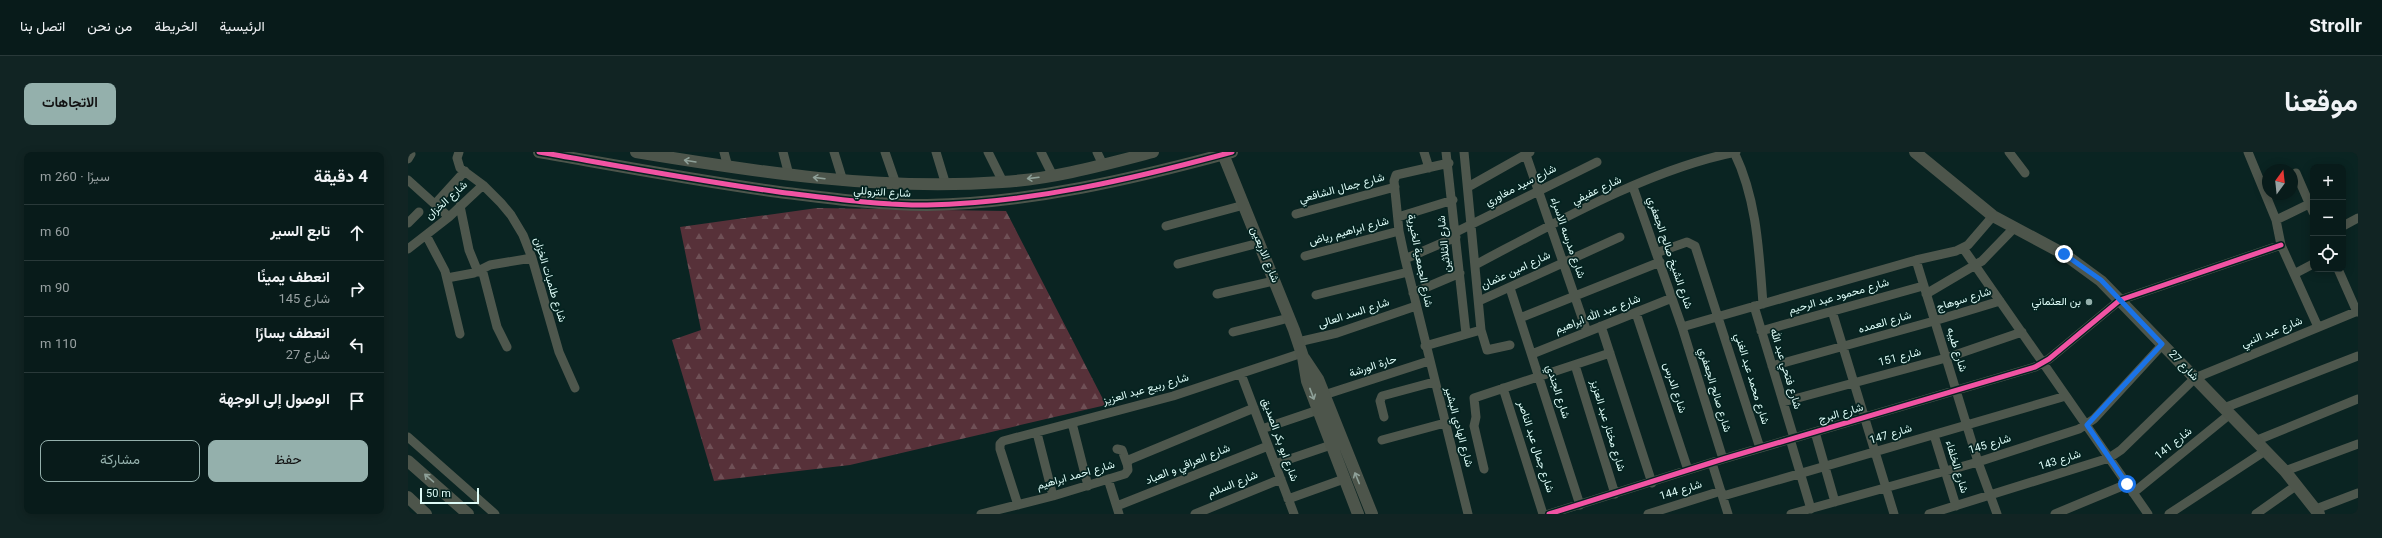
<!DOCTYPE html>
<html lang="ar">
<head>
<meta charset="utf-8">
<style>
  body { margin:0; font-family:Georgia,Vazirmatn,serif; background:#112423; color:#f1f3f6; direction:rtl }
  .controls { position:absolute; right:12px; top:12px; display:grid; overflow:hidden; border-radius:8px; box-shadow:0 2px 10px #0003 }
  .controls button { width:36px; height:36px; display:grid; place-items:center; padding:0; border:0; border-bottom:1px solid #293939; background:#081b1a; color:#f1f3f6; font:20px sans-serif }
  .compass { position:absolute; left:1854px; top:12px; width:36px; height:36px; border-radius:50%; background:#081b1a; box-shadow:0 2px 10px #0003; rotate:15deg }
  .scale { position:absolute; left:12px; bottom:10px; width:59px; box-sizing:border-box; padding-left:4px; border:2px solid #defbf7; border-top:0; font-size:11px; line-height:14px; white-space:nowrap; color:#defbf7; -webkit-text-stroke:3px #042320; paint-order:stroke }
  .stop { position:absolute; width:12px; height:12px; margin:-9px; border:3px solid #1a73e8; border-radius:50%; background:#fff }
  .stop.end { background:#1a73e8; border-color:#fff; box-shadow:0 1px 4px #0008 }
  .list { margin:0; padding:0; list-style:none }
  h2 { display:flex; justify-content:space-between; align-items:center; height:52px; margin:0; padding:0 16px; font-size:17px }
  h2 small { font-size:13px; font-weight:400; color:#98a1a2 }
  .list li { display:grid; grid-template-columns:26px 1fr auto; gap:12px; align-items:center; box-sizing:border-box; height:56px; padding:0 16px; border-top:1px solid #293939 }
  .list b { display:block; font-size:15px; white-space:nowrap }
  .list p { margin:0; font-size:13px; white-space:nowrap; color:#98a1a2 }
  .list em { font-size:13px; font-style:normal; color:#98a1a2 }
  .actions { display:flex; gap:8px; padding:12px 16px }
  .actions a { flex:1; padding:9px 0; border:1px solid #94b0ac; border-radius:8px; text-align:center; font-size:14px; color:#94b0ac }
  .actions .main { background:#94b0ac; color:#111 }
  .icon { flex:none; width:22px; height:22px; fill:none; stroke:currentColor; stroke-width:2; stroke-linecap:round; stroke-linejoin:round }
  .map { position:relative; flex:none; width:1950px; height:362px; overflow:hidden; direction:ltr; border-radius:8px }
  header { display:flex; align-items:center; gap:24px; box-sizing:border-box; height:56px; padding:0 20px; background:#081b1a; border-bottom:1px solid #293939 }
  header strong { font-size:19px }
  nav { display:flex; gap:22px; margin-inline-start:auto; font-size:14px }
  .intro { display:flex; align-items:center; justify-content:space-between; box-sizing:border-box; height:96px; padding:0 24px }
  h1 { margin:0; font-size:28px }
  .button { padding:10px 18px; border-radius:8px; background:#94b0ac; color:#111; font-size:14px; font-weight:700 }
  main { display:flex; gap:24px; padding:0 24px }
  aside { flex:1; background:#081b1a; border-radius:8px; box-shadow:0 2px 10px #0003 }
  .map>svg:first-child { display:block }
  .forest { fill:url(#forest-firs) }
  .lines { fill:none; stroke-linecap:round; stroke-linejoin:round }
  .street { stroke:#4e574d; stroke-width:9 }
  .secondary { stroke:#4d554b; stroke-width:12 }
  .cycleway-casing { stroke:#042320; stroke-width:8 }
  .cycleway { stroke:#f153a3; stroke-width:5 }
  .oneway { stroke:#8ea098 }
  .route { stroke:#1a73e8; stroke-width:5 }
  .poi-dot { fill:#94b0ac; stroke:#042320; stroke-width:1.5 }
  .labels { text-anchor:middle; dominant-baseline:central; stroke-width:3.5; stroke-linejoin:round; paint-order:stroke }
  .street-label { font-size:11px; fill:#defbf7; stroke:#042320 }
  .poi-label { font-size:11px; fill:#defbf7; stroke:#042320; text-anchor:end }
</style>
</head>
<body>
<header>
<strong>Strollr</strong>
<nav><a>الرئيسية</a><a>الخريطة</a><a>من نحن</a><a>اتصل بنا</a></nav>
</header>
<div class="intro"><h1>موقعنا</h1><a class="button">الاتجاهات</a></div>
<main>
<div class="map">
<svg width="1950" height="362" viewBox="0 0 1950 362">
  <defs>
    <pattern id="forest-firs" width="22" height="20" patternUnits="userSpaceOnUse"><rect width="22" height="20" fill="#573139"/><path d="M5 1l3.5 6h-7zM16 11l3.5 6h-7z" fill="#6f5056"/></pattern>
  </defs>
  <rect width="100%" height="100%" fill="#0a2422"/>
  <path class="forest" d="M409,56l189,3 100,194 -256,60 -136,16 -42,-141 29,-10 -21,-103z"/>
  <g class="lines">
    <path class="street" d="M51,0l-2,6 3,10 23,17 18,18 10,12 12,20 9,23 27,94 16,36
      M316,0l4,15
      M375,0l6,23
      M426,0l9,29
      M477,0l11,32
      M528,0l10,33
      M580,0l15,30
      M633,0l12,24
      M689,0l6,13
      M1016,0l5,16
      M1038,0l20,182
      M1056,0l17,178
      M1117,0l62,180
      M1326,0c23,47 25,100 29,152
      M1601,0l16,21
      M1840,0l28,68 5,25 37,82
      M0,7l3,-5
      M1041,11l-53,12 -2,6 5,50 6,28 63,255
      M1888,21l17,39
      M0,28l41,37
      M1060,35l62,-35
      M1225,35l49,140 41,132
      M27,52l30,-33
      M52,54l9,44 9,22
      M888,62l99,-27
      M990,65l55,-17
      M1868,68l33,-16
      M0,71l11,-11
      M758,74l78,-21
      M1935,74l15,-8
      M1048,80l141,-70
      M18,83l19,36 15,63
      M1555,96l185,266
      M0,97l41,-32 34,-32
      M1248,101l31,-11 8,4 65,202
      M897,104l94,-25
      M997,107l51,-22
      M1508,108l62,202 19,52
      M770,112l81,-21
      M1067,113c78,-41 174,-96 261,-113
      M74,117l15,58 10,20
      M1930,117l19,43
      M1886,122l19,-10
      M39,126l27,-5 16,-8 42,-7
      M1102,136l70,217
      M1005,141l47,-20
      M809,142l57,-13
      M1518,142l56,-33 32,-33
      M908,143l92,-23
      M1071,149l141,-64
      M1346,154l40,132
      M1424,159l62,203
      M1228,161l52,157
      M1112,166l140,-56
      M1193,174l51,157
      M1274,175l234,-67 40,-9 12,-6 25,-29
      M1353,179l162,-45
      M825,180l56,-14
      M890,190l39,-9 79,-27
      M1017,194l56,-16 6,20 23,-5
      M1124,202l140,-56
      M1167,213l40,129
      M1364,214l162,-45 66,-20
      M833,222l53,140
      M1095,236l40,126
      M916,243l105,-34
      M1375,250l163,-44 76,-26
      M1816,256l134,-52
      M976,265l-4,-16 2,-5 52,-14
      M664,271l16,63
      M854,277l56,-19
      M1407,280l20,70
      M629,281l16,63
      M1526,283l22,71
      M0,285l87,77
      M1382,287l21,70
      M974,288l63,-17
      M1847,289l103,-42
      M709,297l5,1 5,14
      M1304,311l16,51
      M867,312l56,-19
      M1076,317l-10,-43 2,-9 -2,-19 136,-45
      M1877,319l73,-27
      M700,327l11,35
      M1725,341l97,-79
      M1315,344l343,-100
      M880,347l56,-20
      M610,353l-18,-56v-5l3,-3 170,-45 129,-43
      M709,354l151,-60
      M1908,357l42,-16
      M573,362l72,-18 72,-22 3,-4 -1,-8 4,-3 123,-51
      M787,362l86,-35
      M1141,362l174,-55 312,-92 14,-8 71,-59 161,-55
      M1240,362l73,-23
      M1383,362l187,-52 101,-33 15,-10 69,-75
      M1521,362l180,-56 12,-8 74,-72 163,-67
      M1647,362l72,-30
      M1761,362l96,-63
      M1848,362l41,-29"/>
    <path class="secondary" d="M131,0c80,14 160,29 240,40 49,6 98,13 148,13 103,-2 206,-26 305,-53
      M228,0c121,20 243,39 366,30 51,-3 101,-17 151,-30
      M1507,0l78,64 71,38 37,27 184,190 34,43
      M815,2l71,176 9,27 4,24 51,133
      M896,206l14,21 54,135
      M0,309l60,53
      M0,345l18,17"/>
    <g class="cycleway-casing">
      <path id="cycleway" d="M131,0c80,14 160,29 240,40 49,6 98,13 148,13 103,-2 206,-26 305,-53
        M1141,362l174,-55 312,-92 14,-8 71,-59 161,-55"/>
    </g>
    <use href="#cycleway" class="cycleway"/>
  </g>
  <defs><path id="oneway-shaft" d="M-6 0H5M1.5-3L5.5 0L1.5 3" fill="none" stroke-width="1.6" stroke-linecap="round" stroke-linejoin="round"/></defs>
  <g class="oneway">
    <use href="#oneway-shaft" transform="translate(282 9) rotate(-171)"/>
    <use href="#oneway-shaft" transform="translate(411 26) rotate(-173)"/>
    <use href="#oneway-shaft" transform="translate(625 26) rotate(173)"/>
    <use href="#oneway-shaft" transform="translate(904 242) rotate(69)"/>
    <use href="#oneway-shaft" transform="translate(21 326) rotate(-139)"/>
    <use href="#oneway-shaft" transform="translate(949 326) rotate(-112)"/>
  </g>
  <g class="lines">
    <path class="route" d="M1656,102l37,26 61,64 -75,81 40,59"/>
  </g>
  <circle class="poi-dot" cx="1681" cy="150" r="4"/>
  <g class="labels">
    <g class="street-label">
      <text transform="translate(1113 34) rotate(-27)">شارع سيد مغاوري</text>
      <text transform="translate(934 37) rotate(-15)">شارع جمال الشافعي</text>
      <text transform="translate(1189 39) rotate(-25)">شارع عفيفي</text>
      <text transform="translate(474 41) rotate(3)">شارع التروللي</text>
      <text transform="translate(39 49) rotate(-42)">شارع الخزان</text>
      <text transform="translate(941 80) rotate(-15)">شارع ابراهيم رياض</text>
      <text transform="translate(1159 86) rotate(71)">شارع مدرسه الاسراء</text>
      <text transform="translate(1037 92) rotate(-96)">شارع الثلاثين</text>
      <text transform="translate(1261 101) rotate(71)">شارع الشيخ صالح الجعفري</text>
      <text transform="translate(856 103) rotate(68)">شارع الاربعين</text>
      <text transform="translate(1011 109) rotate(79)">شارع الجمعية الخيرية</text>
      <text transform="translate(1108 119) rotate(-25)">شارع امين عثمان</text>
      <text transform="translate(141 128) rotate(73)">شارع طلمبات الخزان</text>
      <text transform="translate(1431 145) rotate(-16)">شارع محمود عبد الرحيم</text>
      <text transform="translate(1556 148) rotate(-17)">شارع سوهاج</text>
      <text transform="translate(946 162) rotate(-18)">شارع السد العالى</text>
      <text transform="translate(1190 163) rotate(-21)">شارع عبد الله ابراهيم</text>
      <text transform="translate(1477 171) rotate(-16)">شارع العمده</text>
      <text transform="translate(1864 181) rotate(-22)">شارع عبد النبي</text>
      <text transform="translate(1548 198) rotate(73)">شارع طيبه</text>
      <text transform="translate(1492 206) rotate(-15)">شارع 151</text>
      <text transform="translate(1775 214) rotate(46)">شارع 27</text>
      <text transform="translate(965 215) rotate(-18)">حارة الورشة</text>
      <text transform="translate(1377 217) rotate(73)">شارع فتحي عبد الله</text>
      <text transform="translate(1343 227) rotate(73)">شارع محمد عبد الغني</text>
      <text transform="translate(1266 236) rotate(72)">شارع الدرس</text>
      <text transform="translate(738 238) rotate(-16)">شارع ربيع عبد العزيز</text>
      <text transform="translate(1306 238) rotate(73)">شارع صالح الجعفري</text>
      <text transform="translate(1149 240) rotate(72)">شارع الجندي</text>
      <text transform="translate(1433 262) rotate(-16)">شارع البرج</text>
      <text transform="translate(1199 274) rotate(73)">شارع مختار عبد العزيز</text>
      <text transform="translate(1050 275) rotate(75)">شارع الهادي البشير</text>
      <text transform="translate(1483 283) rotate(-17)">شارع 147</text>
      <text transform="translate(871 288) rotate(70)">شارع ابو بكر الصديق</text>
      <text transform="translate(1766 292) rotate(-39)">شارع 141</text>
      <text transform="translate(1582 293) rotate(-17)">شارع 145</text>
      <text transform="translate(1127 295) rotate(72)">شارع جمال عبد الناصر</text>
      <text transform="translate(1652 309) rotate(-18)">شارع 143</text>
      <text transform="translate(780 313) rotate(-22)">شارع العراقي و العباد</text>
      <text transform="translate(1548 315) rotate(73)">شارع الخلفاء</text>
      <text transform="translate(668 324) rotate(-16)">شارع احمد ابراهيم</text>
      <text transform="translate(825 333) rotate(-22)">شارع السلام</text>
      <text transform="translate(1273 339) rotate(-17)">شارع 144</text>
    </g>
    <g class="poi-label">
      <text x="1673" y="150">بن العثماني</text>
    </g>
  </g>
</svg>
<div class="controls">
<button>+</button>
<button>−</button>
<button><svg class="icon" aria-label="locate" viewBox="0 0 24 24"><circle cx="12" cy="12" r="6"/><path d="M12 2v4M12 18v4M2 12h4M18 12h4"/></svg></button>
</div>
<svg class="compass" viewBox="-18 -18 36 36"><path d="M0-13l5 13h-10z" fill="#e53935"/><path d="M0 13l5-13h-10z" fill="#98a1a2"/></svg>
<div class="scale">50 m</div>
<div class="stop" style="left:1719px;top:332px"></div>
<div class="stop end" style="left:1656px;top:102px"></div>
</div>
<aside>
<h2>4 دقيقة<small>سيرًا · 260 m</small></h2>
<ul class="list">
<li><svg class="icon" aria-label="ahead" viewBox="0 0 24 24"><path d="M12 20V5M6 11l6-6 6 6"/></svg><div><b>تابع السير</b></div><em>60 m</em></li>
<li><svg class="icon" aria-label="right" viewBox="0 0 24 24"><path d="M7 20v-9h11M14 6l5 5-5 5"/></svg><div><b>انعطف يمينًا</b><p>شارع 145</p></div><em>90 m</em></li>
<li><svg class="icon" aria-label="left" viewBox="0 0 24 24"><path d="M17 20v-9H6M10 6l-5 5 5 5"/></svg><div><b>انعطف يسارًا</b><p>شارع 27</p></div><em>110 m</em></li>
<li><svg class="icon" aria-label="arrive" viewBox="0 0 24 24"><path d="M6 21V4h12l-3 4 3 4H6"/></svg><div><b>الوصول إلى الوجهة</b></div></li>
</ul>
<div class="actions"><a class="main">حفظ</a><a>مشاركة</a></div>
</aside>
</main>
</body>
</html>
